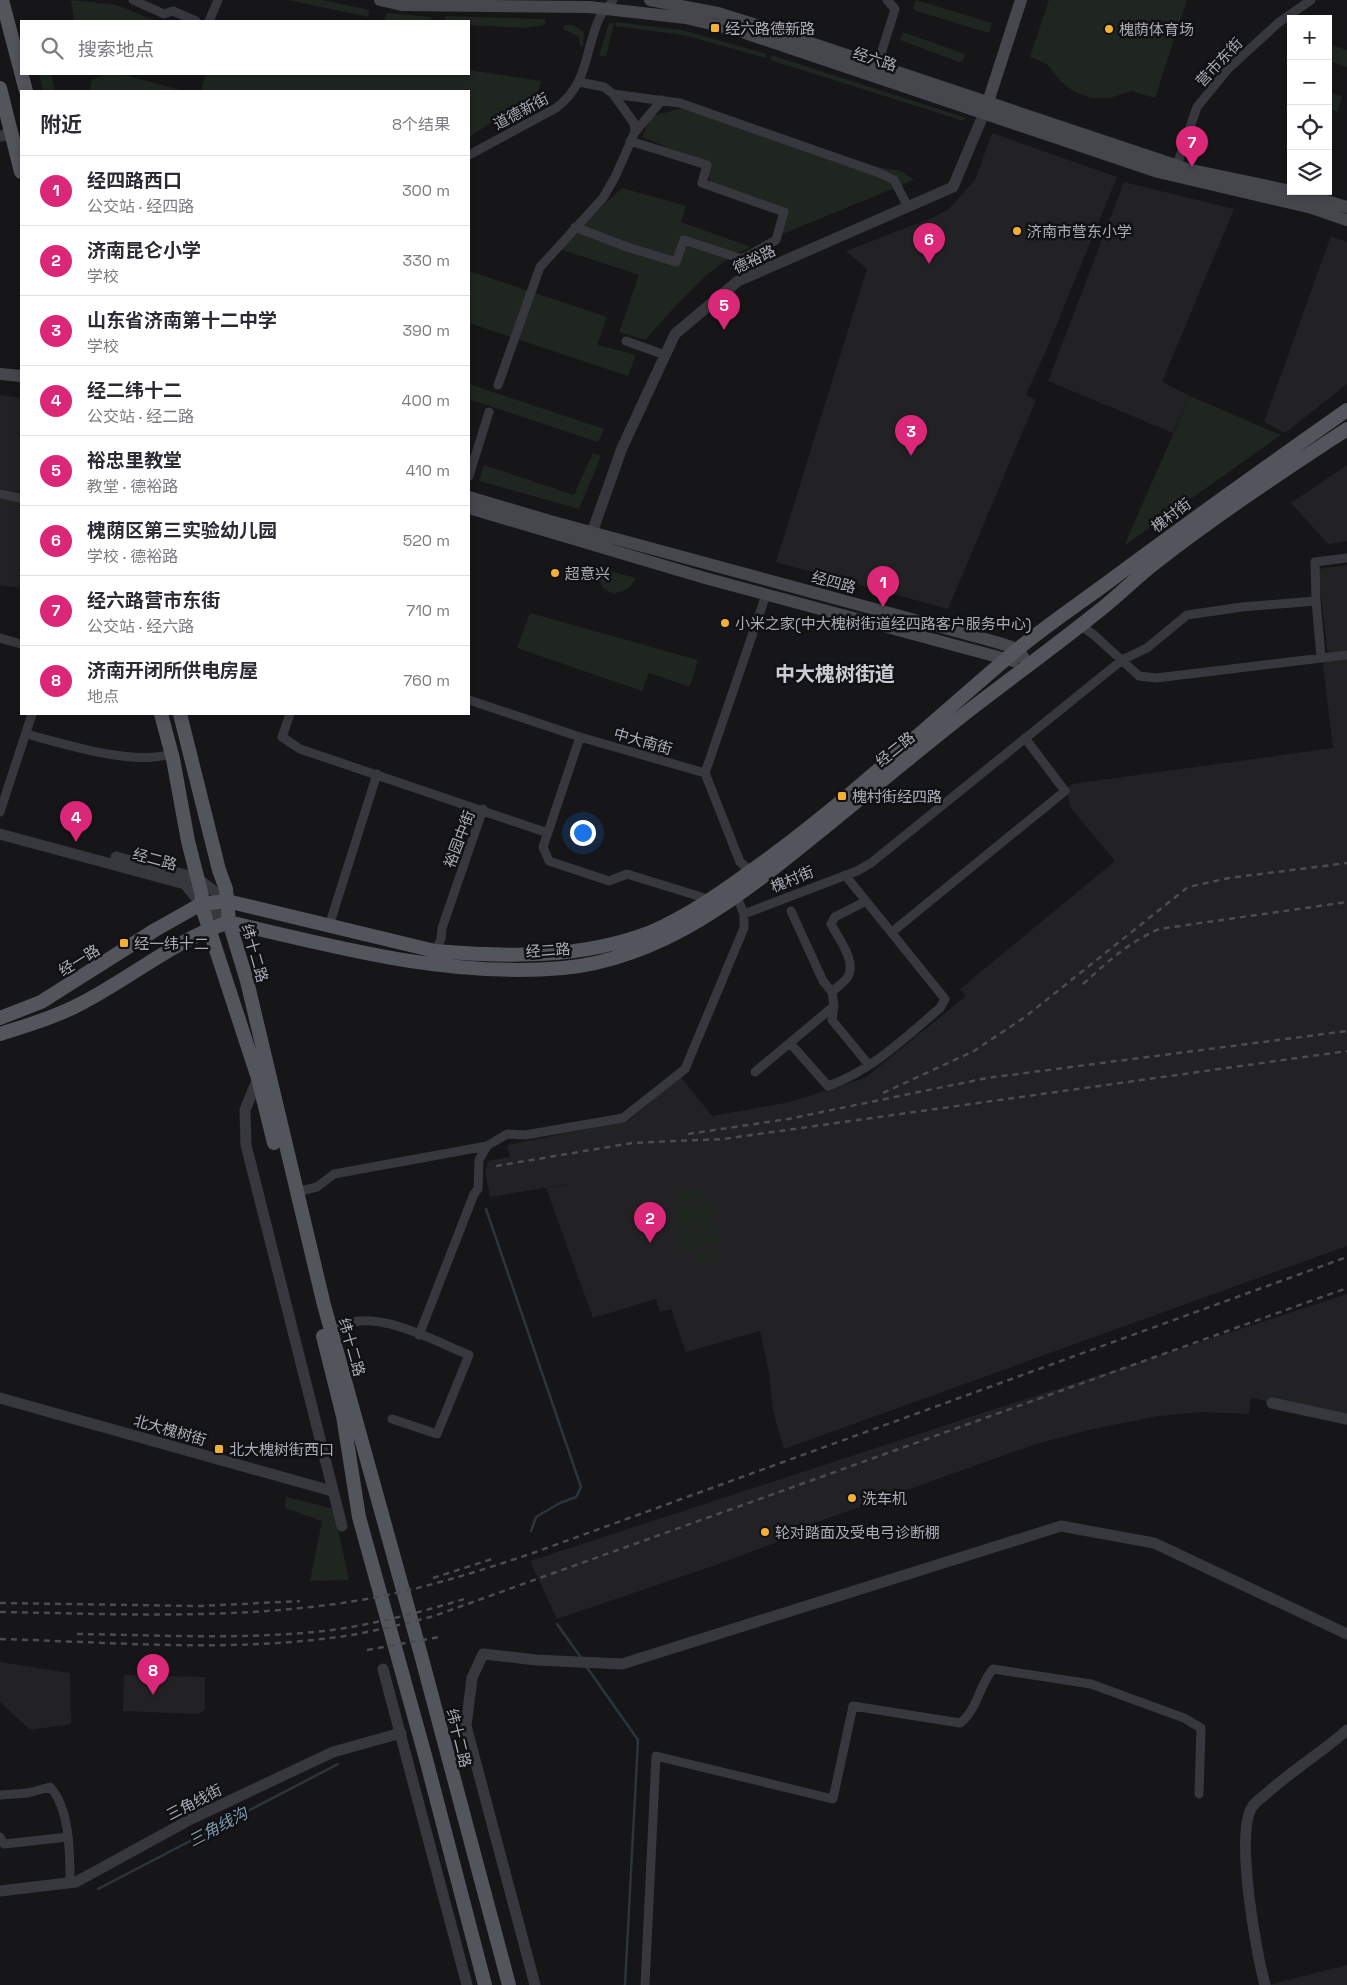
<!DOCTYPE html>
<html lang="zh">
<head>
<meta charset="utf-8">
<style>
  body { margin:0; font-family:"Space Grotesk","Noto Sans SC",sans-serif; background:#f7f7f7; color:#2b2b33 }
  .controls { position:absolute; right:15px; top:15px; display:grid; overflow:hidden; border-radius:0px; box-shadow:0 2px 8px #0003 }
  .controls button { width:45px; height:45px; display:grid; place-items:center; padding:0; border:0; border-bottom:1px solid #e1e1e2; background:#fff; color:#2b2b33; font:25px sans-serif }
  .you { position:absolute; left:582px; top:832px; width:18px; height:18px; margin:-12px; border:4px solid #fff; border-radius:50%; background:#1a73e8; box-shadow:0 0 0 8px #1a73e833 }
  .badge { display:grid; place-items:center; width:32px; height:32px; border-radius:50%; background:#db2777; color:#fff; font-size:16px; font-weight:700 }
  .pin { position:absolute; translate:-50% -41px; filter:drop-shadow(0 1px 2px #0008) }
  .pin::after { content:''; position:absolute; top:26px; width:18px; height:15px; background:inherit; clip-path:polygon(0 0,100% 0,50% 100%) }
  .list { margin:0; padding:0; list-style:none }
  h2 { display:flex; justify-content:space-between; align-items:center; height:65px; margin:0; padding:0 20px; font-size:21px }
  h2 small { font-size:16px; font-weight:400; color:#7c7c81 }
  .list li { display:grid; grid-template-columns:32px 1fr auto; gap:15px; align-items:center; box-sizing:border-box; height:70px; padding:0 20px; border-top:1px solid #e1e1e2 }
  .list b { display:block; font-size:19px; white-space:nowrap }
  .list p { margin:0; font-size:16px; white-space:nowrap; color:#7c7c81 }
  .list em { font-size:16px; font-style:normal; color:#7c7c81 }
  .icon { flex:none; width:28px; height:28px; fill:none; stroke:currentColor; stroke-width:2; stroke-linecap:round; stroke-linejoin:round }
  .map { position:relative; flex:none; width:1347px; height:1985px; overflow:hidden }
  .search { position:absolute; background:#fff; box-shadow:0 2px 8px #0003; left:20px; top:20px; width:450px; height:55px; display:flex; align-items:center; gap:12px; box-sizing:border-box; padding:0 18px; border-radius:0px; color:#7c7c81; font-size:19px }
  .panel { position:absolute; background:#fff; box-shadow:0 2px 8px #0003; left:20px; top:90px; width:450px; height:625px; border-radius:0px }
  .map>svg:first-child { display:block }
  .built { fill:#222225 }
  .green { fill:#1e261f }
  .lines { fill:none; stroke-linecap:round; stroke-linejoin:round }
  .stream { stroke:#2c353c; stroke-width:2.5 }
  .minor { stroke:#37383d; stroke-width:9 }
  .tertiary { stroke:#37383d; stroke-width:11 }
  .secondary { stroke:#45474d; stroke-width:12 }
  .primary { stroke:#53555c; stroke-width:14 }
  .rail { stroke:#4a4c52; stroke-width:2.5; stroke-dasharray:6 5; stroke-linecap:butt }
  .poi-dot { fill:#f2b134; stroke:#111113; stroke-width:2 }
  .labels { text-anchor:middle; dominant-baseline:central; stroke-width:5; stroke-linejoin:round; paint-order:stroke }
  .poi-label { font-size:15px; fill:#a8adb8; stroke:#111113; text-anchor:start }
  .street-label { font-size:15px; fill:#a8adb8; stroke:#111113 }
  .water-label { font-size:16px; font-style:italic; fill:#7f9bb3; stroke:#111113 }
  .district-label { font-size:20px; font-weight:bold; fill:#c9ccd4; stroke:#111113 }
</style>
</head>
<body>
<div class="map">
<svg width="1347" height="1985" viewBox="0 0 1347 1985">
  <rect width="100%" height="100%" fill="#161618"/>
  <path class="built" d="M992,133l125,44 -69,169 -22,49 10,5 -88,209 -172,-47 91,-293 -21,-18 86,-33 17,-9 26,-29z
    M1124,182l110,27 -72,173 28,14 -17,37 -125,-52z
    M1331,236l16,6v142l-62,49 -21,-11z
    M0,395l21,3v94l-21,-3z
    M1347,465v76l-19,3 -37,-41z
    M0,495l21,4v89l-21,-3z
    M1347,565v681l-563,203 -11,-38 -4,-38 -9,-42 -74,21 -15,-43 -11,3 -4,-13 -63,19 -47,-130 33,-6 -89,15 -5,-26 3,-10 22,-4 -3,-12 121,-24 53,-44 31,39 78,-14 75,-24 101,-82 -6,-7 155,-128 -45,-54 -3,-18 5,-5 261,-36 -10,-83 5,-8 -10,-88z
    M1347,1294v122l-96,-18 -2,16 -47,-2 -43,4 -71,14 -55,15 -221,79v5l-99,37 -156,53 -27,-58z
    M0,1662l70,11 1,51 -41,6 -30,-28z
    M124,1675l81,2v33l-6,4 -76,-3z
    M1347,1965v20h-79z"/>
  <path class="green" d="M71,0l46,5 39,16h-82z
    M288,0h35l46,10 -1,7z
    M916,0l76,23 -3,10 -76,-23z
    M1049,0h138l-32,98 -24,-7 -21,7h-19l-16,-6 -13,-9 -15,-19 -17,-7z
    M387,13l44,4 1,4 -48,-1z
    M445,16l100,3v6l-20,3 -56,-3v-4h-24z
    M616,22l66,8 85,24 -1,4 -83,-23 -68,-9z
    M609,23h5l-8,34 -7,-2z
    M564,25h9l11,7 -1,14 -3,-1 -1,-8 -16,-8z
    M903,32l62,22 -3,9 -62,-23z
    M1328,44l19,6v17l-19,-6z
    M771,55l195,63 -2,3 -194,-61z
    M469,70l72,11 -3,11 -69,45v-46h-268l5,-17h263z
    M39,74h12l4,17h-12z
    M106,74h15l63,17h-94l2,-11z
    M1328,92l14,4 -4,16 -10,-3z
    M684,108l187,58 30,5 13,9 -141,58 6,-23 -68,-31 -8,-22 -61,-25 10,-21z
    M622,188l64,18 -5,16 70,25c-44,18 -74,59 -106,93l-26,-8 20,-57 -82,-27z
    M469,271l138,46 -10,28 39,10 -8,21 -159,-53z
    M469,384l135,45 -6,13 -129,-43z
    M1190,396l91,39 -157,111z
    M593,453l8,3 -22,53 -100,-28 5,-16 90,30z
    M598,568l38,10 -7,10 -15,6c-13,-4 -16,-13 -16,-26z
    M530,613l168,47 -8,27 -41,-14 -7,18 -125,-43z
    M698,1186l4,12 -23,6 -3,-13z
    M710,1200l5,20 -36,9 -5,-20z
    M715,1223l5,20 -35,9 -5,-20z
    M716,1248l3,12 -23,6 -3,-13z
    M286,1497l48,12 15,71 -39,1 12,-60 -37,-13z"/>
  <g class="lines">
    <path class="stream" d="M486,1209l95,278 -5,10 -16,6 -24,14 -5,14
      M557,1624l25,35
      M586,1666l52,74 -13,245
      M98,1889l240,-125"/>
    <path class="minor" d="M133,0l31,14 9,-3 23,10
      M209,21l9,-21
      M880,57l15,-48 -8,-9
      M613,94l67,9 197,69 17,8 14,27
      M635,132l27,-32
      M469,155l87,-47c33,-25 28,-55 43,-89 3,-7 10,-12 14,-19
      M1177,165l20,-58 31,-38 50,-46 33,-23
      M575,227l52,20 49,15 8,-22 58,19 34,-19 8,-28 -82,-29 5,-18 -77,-24
      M626,341l39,14
      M498,385l42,-118 63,-69 12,-21 20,-45 -1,-9 -21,-29 -9,-7 -25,-5
      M469,476l20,-64
      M0,494l21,4
      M1316,601l5,56
      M1080,625l14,10 45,41 17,2 191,-23
      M0,638l21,6
      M469,700l111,37 125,36
      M290,714l-8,23 18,12 248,84
      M26,734c40,10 105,32 145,20
      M580,737l-37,110 6,14 60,20 18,-7 81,25
      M705,773l61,-178
      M705,773l35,89 7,6 1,5
      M0,812l32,-98
      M736,895l8,19 113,-43 14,-8 251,-203 25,-12 40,-33 55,-8 74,-6 -1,-39 32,-4
      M791,911l32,70 9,11 2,14 -2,14 37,45
      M329,926l48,-152
      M892,932l173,-141 -40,-53
      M435,951l6,-12 1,-11 41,-119
      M832,992c5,-5 11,-9 15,-14 11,-16 -9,-40 -16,-54l4,-7 31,-16
      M790,1043l38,43c43,-15 78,-49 112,-78l5,-9 -100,-124
      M755,1072l79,-66
      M296,1192l21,-5 17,-13 153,-28 20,-12 18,1 98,-17 62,-49 59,-141v-14
      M339,1328c32,-23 97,14 130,27l-32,79 -45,-15
      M419,1335l55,-141 4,-5 1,-29 8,-14
      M0,1795l28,-2 22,-6c20,21 20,68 20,96
      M0,1837l4,7 64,-7
      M645,1985l11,-229 177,43 20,-93 107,17c17,-12 19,-38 33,-54l98,15 93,34 17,10 -2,66"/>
    <path class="tertiary" d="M0,136l11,-2
      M589,541l33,-93 53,-114 63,-53 215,-94 34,-81
      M0,834l185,50 16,20 28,18
      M116,857l81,21 30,23
      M258,1078l-13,32 1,35 96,381
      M0,1398l332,93
      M1272,1403l75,16
      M383,1669l84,316
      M0,1891l76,-9 115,-63 142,-67 68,-19
      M535,1985l-69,-259 6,-48 11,-24 53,6 86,4 439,-138 93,17 193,91
      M1265,1985c-9,-33 -30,-150 -13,-178 3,-5 9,-9 14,-13 25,-23 55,-41 81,-64"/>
    <path class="secondary" d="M380,0l22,5 187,2 97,11 50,12 422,142 154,36 35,12
      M650,0l68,13 45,14 424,142 104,22
      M988,102l33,-102
      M1292,191l55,16
      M0,374l21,2
      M469,497l81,24 446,121 22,7 10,16
      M469,508l236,70 308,83"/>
    <path class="primary" d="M2,0l24,91
      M0,88l21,84
      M161,714l12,45 15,82 14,55 -1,8 57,174 16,65
      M180,714l39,156 7,19 3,33 18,59 77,324 97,350 88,330
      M229,922c110,26 221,56 334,46 105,-10 187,-80 266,-144 49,-40 97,-80 147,-119 43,-33 87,-65 129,-99 17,-14 32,-29 50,-43 61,-48 127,-91 192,-134
      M0,1018l41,-16 114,-72 46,-26 26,-3 208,50c73,6 146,8 216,-19 38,-16 74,-42 107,-66 87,-63 166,-137 248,-207 32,-28 67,-51 101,-76 79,-59 159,-116 240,-173
      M0,1034c28,-9 56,-17 82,-31 50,-26 93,-63 147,-81
      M323,1336l20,80 16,101 67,242 59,226"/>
    <path class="rail" d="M1083,984c27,-24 43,-40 76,-55l188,-27
      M883,1093l91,-42 51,-34 163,-130 41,-9 118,-15
      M688,1134l100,-15 199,-41 360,-47
      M496,1166l136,-23 91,-4 624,-88
      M433,1578l59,-19
      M0,1603l201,3 99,-5
      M0,1612c118,2 237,8 355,-11 61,-10 119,-28 178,-48l814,-296
      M77,1634c82,1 166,6 247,-3 49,-6 97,-19 144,-33
      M0,1639c109,3 221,13 330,-1 35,-4 69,-13 104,-22l913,-328
      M367,1650l72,-13"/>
  </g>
  <g class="poi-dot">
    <rect x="710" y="23" width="10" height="10" rx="2.5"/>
    <circle cx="1109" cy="29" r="5"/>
    <circle cx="1017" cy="231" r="5"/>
    <circle cx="555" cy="573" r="5"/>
    <circle cx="725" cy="623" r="5"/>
    <rect x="837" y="791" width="10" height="10" rx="2.5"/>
    <rect x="119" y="938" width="10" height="10" rx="2.5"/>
    <rect x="214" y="1444" width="10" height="10" rx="2.5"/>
    <circle cx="852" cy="1498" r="5"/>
    <circle cx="765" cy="1532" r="5"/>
  </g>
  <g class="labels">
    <g class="poi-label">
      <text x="725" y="28">经六路德新路</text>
      <text x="1119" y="29">槐荫体育场</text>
      <text x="1027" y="231">济南市营东小学</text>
      <text x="565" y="573">超意兴</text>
      <text x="735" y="623">小米之家(中大槐树街道经四路客户服务中心)</text>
      <text x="852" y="796">槐村街经四路</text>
      <text x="134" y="943">经一纬十二</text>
      <text x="229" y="1449">北大槐树街西口</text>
      <text x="862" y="1498">洗车机</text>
      <text x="775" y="1532">轮对踏面及受电弓诊断棚</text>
    </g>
    <g class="street-label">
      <text transform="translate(875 59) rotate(18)">经六路</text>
      <text transform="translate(1219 62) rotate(-47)">营市东街</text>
      <text transform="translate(521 111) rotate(-28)">道德新街</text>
      <text transform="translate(754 259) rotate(-26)">德裕路</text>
      <text transform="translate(1171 515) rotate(-37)">槐村街</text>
      <text transform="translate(834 582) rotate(15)">经四路</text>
      <text transform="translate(643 741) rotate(16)">中大南街</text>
      <text transform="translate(895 749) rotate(-39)">经二路</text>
      <text transform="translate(459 839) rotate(-69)">裕园中街</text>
      <text transform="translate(155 859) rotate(15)">经二路</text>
      <text transform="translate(792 879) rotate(-22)">槐村街</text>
      <text transform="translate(548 950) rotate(-4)">经二路</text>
      <text transform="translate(255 953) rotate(74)">纬十二路</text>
      <text transform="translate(79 960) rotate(-32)">经一路</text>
      <text transform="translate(352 1347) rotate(74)">纬十二路</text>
      <text transform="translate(170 1430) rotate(16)">北大槐树街</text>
      <text transform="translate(459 1738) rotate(76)">纬十二路</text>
      <text transform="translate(194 1802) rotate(-27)">三角线街</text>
    </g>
    <g class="water-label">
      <text transform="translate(218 1827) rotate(-28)">三角线沟</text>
    </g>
    <g class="district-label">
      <text x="835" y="674">中大槐树街道</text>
    </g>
  </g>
</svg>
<div class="controls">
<button>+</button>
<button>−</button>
<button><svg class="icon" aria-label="locate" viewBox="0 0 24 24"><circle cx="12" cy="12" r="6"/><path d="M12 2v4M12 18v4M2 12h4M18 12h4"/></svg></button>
<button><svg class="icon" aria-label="layers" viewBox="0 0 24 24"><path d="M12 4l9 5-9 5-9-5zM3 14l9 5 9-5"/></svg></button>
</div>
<div class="you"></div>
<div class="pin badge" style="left:883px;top:607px">1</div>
<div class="pin badge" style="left:650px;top:1243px">2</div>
<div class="pin badge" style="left:911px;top:456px">3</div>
<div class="pin badge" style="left:76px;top:842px">4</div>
<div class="pin badge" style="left:724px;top:330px">5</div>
<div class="pin badge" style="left:929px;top:264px">6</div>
<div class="pin badge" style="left:1192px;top:167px">7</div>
<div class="pin badge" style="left:153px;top:1695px">8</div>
<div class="search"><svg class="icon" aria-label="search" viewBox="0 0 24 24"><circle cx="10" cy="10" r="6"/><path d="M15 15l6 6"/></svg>搜索地点</div>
<section class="panel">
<h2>附近<small>8个结果</small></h2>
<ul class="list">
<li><span class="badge">1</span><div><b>经四路西口</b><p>公交站 · 经四路</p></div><em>300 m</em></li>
<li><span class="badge">2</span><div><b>济南昆仑小学</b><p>学校</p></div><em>330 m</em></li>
<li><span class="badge">3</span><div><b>山东省济南第十二中学</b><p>学校</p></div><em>390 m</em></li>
<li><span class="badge">4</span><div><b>经二纬十二</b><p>公交站 · 经二路</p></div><em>400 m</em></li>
<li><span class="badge">5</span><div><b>裕忠里教堂</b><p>教堂 · 德裕路</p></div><em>410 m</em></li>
<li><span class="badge">6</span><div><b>槐荫区第三实验幼儿园</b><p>学校 · 德裕路</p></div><em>520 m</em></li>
<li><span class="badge">7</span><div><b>经六路营市东街</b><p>公交站 · 经六路</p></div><em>710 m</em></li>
<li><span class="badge">8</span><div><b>济南开闭所供电房屋</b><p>地点</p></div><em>760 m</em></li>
</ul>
</section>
</div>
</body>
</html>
